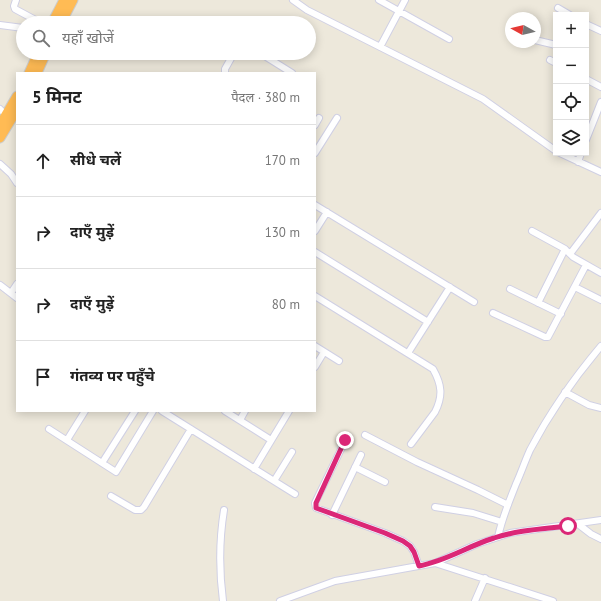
<!DOCTYPE html>
<html lang="hi">
<head>
<meta charset="utf-8">
<style>
  body { margin:0; font-family:"PT Sans","Noto Sans Devanagari",sans-serif; background:#f6f6f6; color:#222 }
  .controls { position:absolute; right:12px; top:12px; display:grid; overflow:hidden; border-radius:0px; box-shadow:0 2px 10px #0003 }
  .controls button { width:36px; height:36px; display:grid; place-items:center; padding:0; border:0; border-bottom:1px solid #e0e0e0; background:#fff; color:#222; font:20px sans-serif }
  .compass { position:absolute; left:505px; top:12px; width:36px; height:36px; border-radius:50%; background:#fff; box-shadow:0 2px 10px #0003; rotate:278deg }
  .stop { position:absolute; width:12px; height:12px; margin:-9px; border:3px solid #db2777; border-radius:50%; background:#fff }
  .stop.end { background:#db2777; border-color:#fff; box-shadow:0 1px 4px #0008 }
  .list { margin:0; padding:0; list-style:none }
  h2 { display:flex; justify-content:space-between; align-items:center; height:52px; margin:0; padding:0 16px; font-size:17px }
  h2 small { font-size:13px; font-weight:400; color:#767676 }
  .list li { display:grid; grid-template-columns:26px 1fr auto; gap:12px; align-items:center; box-sizing:border-box; height:72px; padding:0 16px; border-top:1px solid #e0e0e0 }
  .list b { display:block; font-size:15px; white-space:nowrap }
  .list em { font-size:13px; font-style:normal; color:#767676 }
  .icon { flex:none; width:22px; height:22px; fill:none; stroke:currentColor; stroke-width:2; stroke-linecap:round; stroke-linejoin:round }
  .map { position:relative; flex:none; width:601px; height:601px; overflow:hidden }
  .search { position:absolute; background:#fff; box-shadow:0 2px 10px #0003; left:16px; top:16px; width:300px; height:44px; display:flex; align-items:center; gap:10px; box-sizing:border-box; padding:0 14px; border-radius:22px; color:#767676; font-size:15px }
  .panel { position:absolute; background:#fff; box-shadow:0 2px 10px #0003; left:16px; top:72px; width:300px; height:340px; border-radius:0px }
  .map>svg:first-child { display:block }
  .lines { fill:none; stroke-linecap:round; stroke-linejoin:round }
  .minor-casing { stroke:#d0d0e4; stroke-width:8 }
  .highway-casing { stroke:#ccc; stroke-width:11 }
  .minor { stroke:#fff; stroke-width:6 }
  .highway { stroke:#ffbb54; stroke-width:9 }
  .route { stroke:#db2777; stroke-width:5 }
</style>
</head>
<body>
<div class="map">
<svg width="601" height="601" viewBox="0 0 601 601">
  <rect width="100%" height="100%" fill="#ede8db"/>
  <g class="lines">
    <g class="minor-casing">
      <path id="minor" d="M16,0l-2,6 1,3 26,14
        M293,0l14,10 176,89 73,52
        M379,0l70,39
        M558,8l12,7
        M586,24l15,7
        M0,25l23,3
        M535,40l21,5
        M380,47l25,-47
        M260,53l32,20
        M550,60l6,3
        M225,73v-4l9,-16
        M586,79l15,8
        M0,109l6,6
        M315,125l4,-7
        M586,140l15,-38
        M315,153l22,-35
        M560,153l41,19
        M578,162l3,-9
        M0,164l11,10 6,9
        M315,205l159,97
        M315,231l12,-19
        M532,231l33,18 8,8 28,16
        M315,252l113,70
        M570,254l31,-41
        M0,285l17,13
        M575,287l26,13
        M510,289l51,25
        M11,293l6,-9
        M315,296l118,73c9,16 10,27 2,43l-24,32
        M538,303l27,-54
        M493,313l52,24h3l38,-72
        M315,346l24,15
        M408,353l42,-66
        M315,367l9,-15
        M565,392l24,13 12,3
        M162,411l133,83
        M225,411l46,29
        M240,420l5,-9
        M49,429l67,43 37,-61
        M365,435l52,27 61,28 30,15
        M67,440l18,-29
        M345,441l-30,62 1,5 69,25 18,8 7,5 4,6 5,14
        M102,463l33,-52
        M355,467l30,15
        M254,469l35,-58
        M274,481l18,-29
        M111,496l24,14h6l3,-3 47,-78
        M435,507l38,6 29,9
        M332,515l29,-60
        M578,524l13,10 10,5
        M498,537c4,-19 11,-35 18,-53 5,-11 9,-23 14,-34 20,-38 44,-72 71,-104
        M435,563l118,38
        M223,601c-4,-31 -4,-60 1,-91
        M280,601l55,-20 100,-18 42,-19 33,-11 91,-13
        M475,601l10,-23"/>
    </g>
    <g class="highway-casing">
      <path id="highway" d="M52,23l12,-23
        M61,23l12,-23
        M29,73l9,-20
        M37,73l9,-20
        M0,125l17,-29
        M0,138l17,-28"/>
    </g>
    <use href="#minor" class="minor"/>
    <use href="#highway" class="highway"/>
  </g>
  <g class="lines">
    <path class="route" d="M345,440l-29,63v5l69,25 18,8 7,5 4,6 5,14c27,-5 49,-20 75,-28 24,-8 49,-9 74,-12"/>
  </g>
</svg>
<div class="controls">
<button>+</button>
<button>−</button>
<button><svg class="icon" aria-label="locate" viewBox="0 0 24 24"><circle cx="12" cy="12" r="6"/><path d="M12 2v4M12 18v4M2 12h4M18 12h4"/></svg></button>
<button><svg class="icon" aria-label="layers" viewBox="0 0 24 24"><path d="M12 4l9 5-9 5-9-5zM3 14l9 5 9-5"/></svg></button>
</div>
<svg class="compass" viewBox="-18 -18 36 36"><path d="M0-13l5 13h-10z" fill="#e53935"/><path d="M0 13l5-13h-10z" fill="#767676"/></svg>
<div class="stop" style="left:568px;top:526px"></div>
<div class="stop end" style="left:345px;top:440px"></div>
<div class="search"><svg class="icon" aria-label="search" viewBox="0 0 24 24"><circle cx="10" cy="10" r="6"/><path d="M15 15l6 6"/></svg>यहाँ खोजें</div>
<section class="panel">
<h2>5 मिनट<small>पैदल · 380 m</small></h2>
<ul class="list">
<li><svg class="icon" aria-label="ahead" viewBox="0 0 24 24"><path d="M12 20V5M6 11l6-6 6 6"/></svg><div><b>सीधे चलें</b></div><em>170 m</em></li>
<li><svg class="icon" aria-label="right" viewBox="0 0 24 24"><path d="M7 20v-9h11M14 6l5 5-5 5"/></svg><div><b>दाएँ मुड़ें</b></div><em>130 m</em></li>
<li><svg class="icon" aria-label="right" viewBox="0 0 24 24"><path d="M7 20v-9h11M14 6l5 5-5 5"/></svg><div><b>दाएँ मुड़ें</b></div><em>80 m</em></li>
<li><svg class="icon" aria-label="arrive" viewBox="0 0 24 24"><path d="M6 21V4h12l-3 4 3 4H6"/></svg><div><b>गंतव्य पर पहुँचे</b></div></li>
</ul>
</section>
</div>
</body>
</html>
